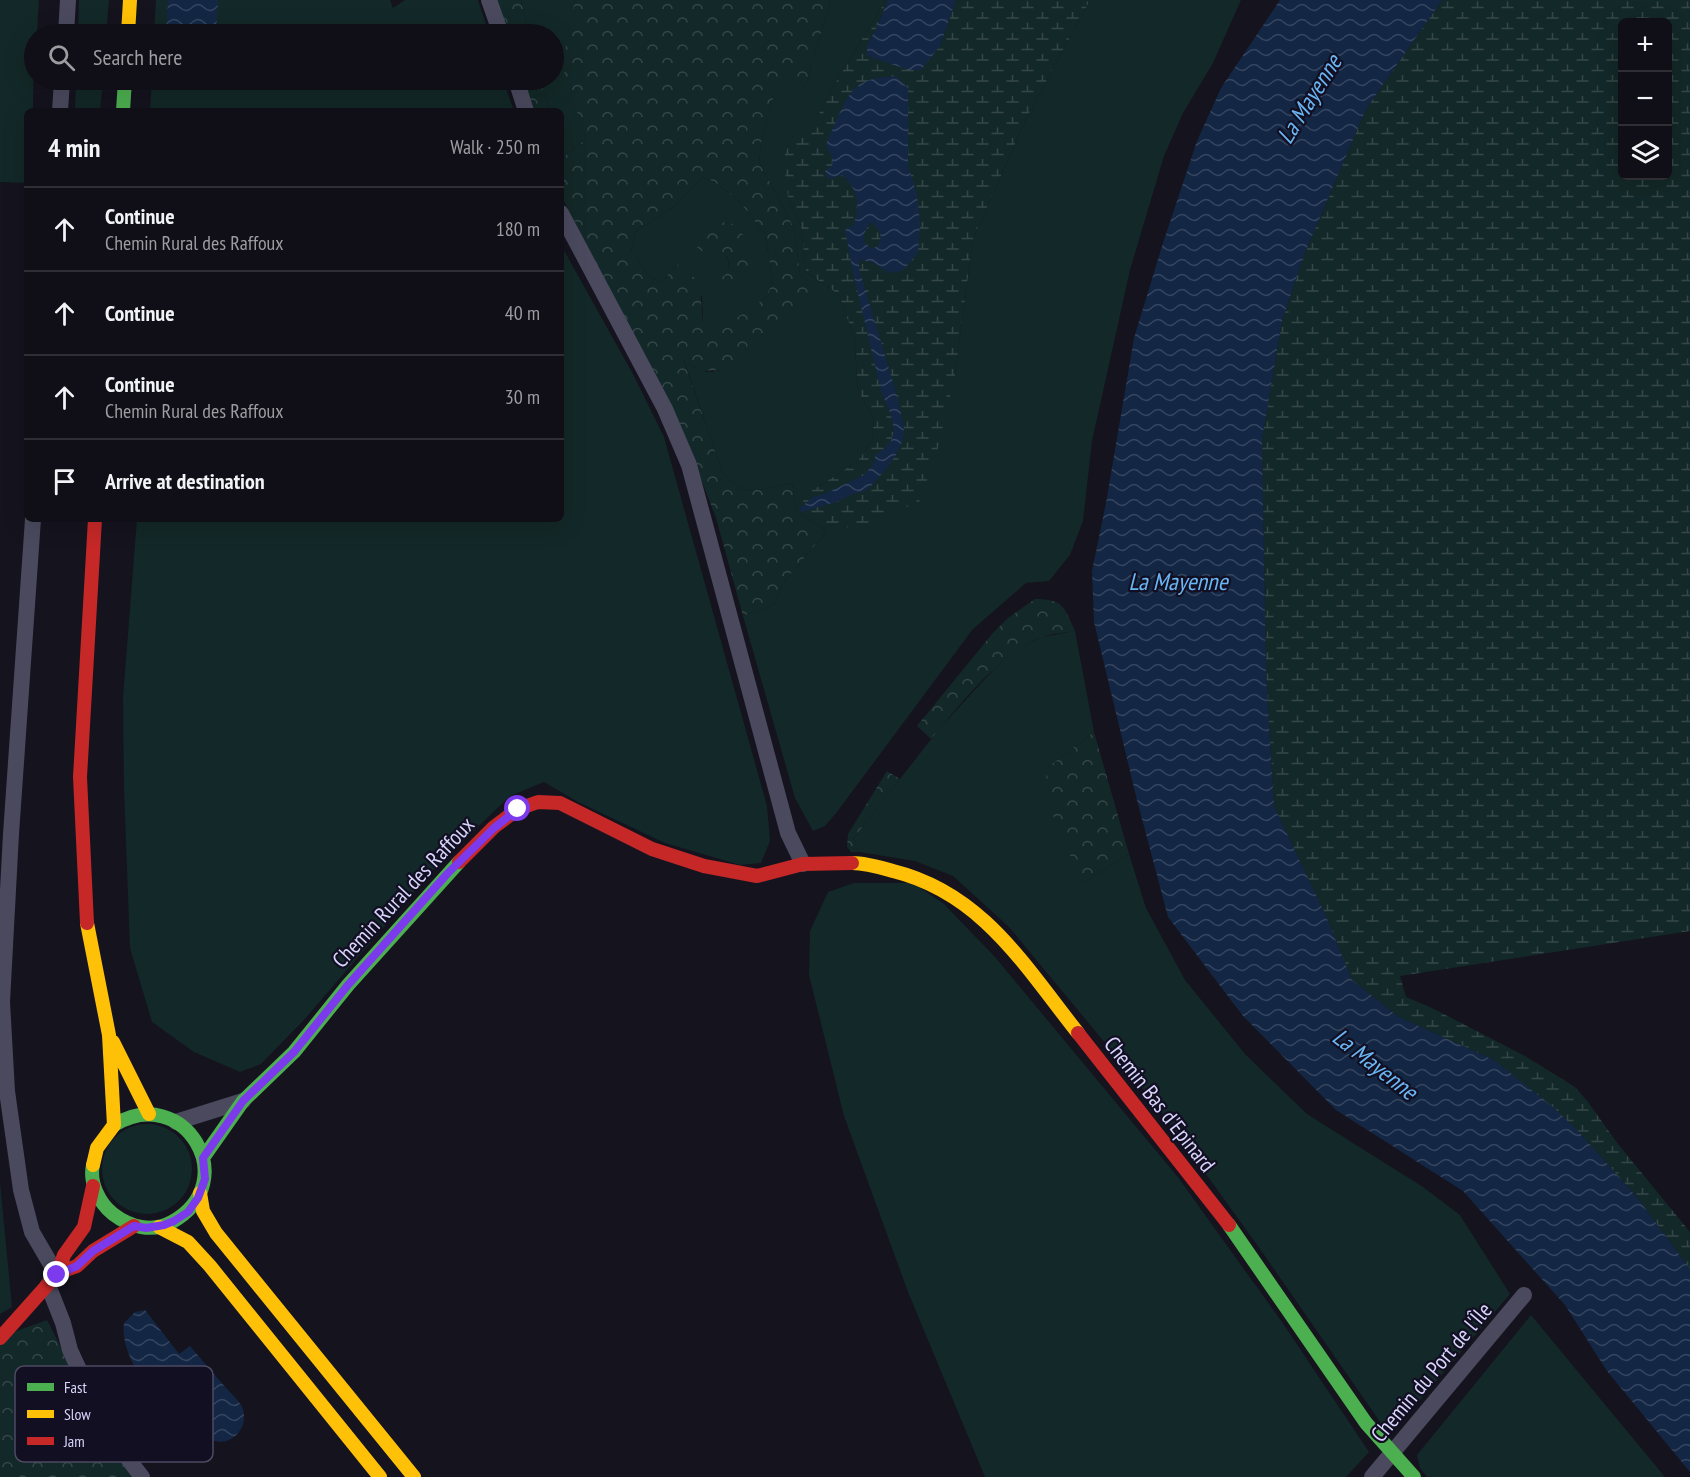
<!DOCTYPE html>
<html lang="en">
<head>
<meta charset="utf-8">
<style>
  body { margin:0; font-family:"PT Sans Narrow",sans-serif; background:#19171f; color:#f1f3f6 }
  .controls { position:absolute; right:18px; top:18px; display:grid; overflow:hidden; border-radius:9px; box-shadow:0 6px 24px #0002 }
  .controls button { width:54px; height:54px; display:grid; place-items:center; padding:0; border:0; border-bottom:2px solid #302e35; background:#100e16; color:#f1f3f6; font:30px sans-serif }
  .stop { position:absolute; width:18px; height:18px; margin:-14px; border:4px solid #7c3aed; border-radius:50%; background:#fff }
  .stop.end { background:#7c3aed; border-color:#fff; box-shadow:0 2px 6px #0008 }
  .list { margin:0; padding:0; list-style:none }
  h2 { display:flex; justify-content:space-between; align-items:center; height:78px; margin:0; padding:0 24px; font-size:26px }
  h2 small { font-size:20px; font-weight:400; color:#9c9ca1 }
  .list li { display:grid; grid-template-columns:39px 1fr auto; gap:18px; align-items:center; box-sizing:border-box; height:84px; padding:0 24px; border-top:2px solid #302e35 }
  .list b { display:block; font-size:22px; white-space:nowrap }
  .list p { margin:0; font-size:20px; white-space:nowrap; color:#9c9ca1 }
  .list em { font-size:20px; font-style:normal; color:#9c9ca1 }
  .icon { flex:none; width:33px; height:33px; fill:none; stroke:currentColor; stroke-width:2; stroke-linecap:round; stroke-linejoin:round }
  .map { position:relative; flex:none; width:1690px; height:1477px; overflow:hidden }
  .search { position:absolute; background:#100e16; box-shadow:0 6px 24px #0002; left:24px; top:24px; width:540px; height:66px; display:flex; align-items:center; gap:15px; box-sizing:border-box; padding:0 21px; border-radius:33px; color:#9c9ca1; font-size:22px }
  .panel { position:absolute; background:#100e16; box-shadow:0 6px 24px #0002; left:24px; top:108px; width:540px; height:414px; border-radius:9px }
  .map>svg:first-child { display:block }
  .green { fill:#132828; fill-rule:evenodd }
  .forest { fill:url(#forest-crowns); fill-rule:evenodd }
  .wetland { fill:url(#wetland-marsh); fill-rule:evenodd }
  .water { fill:url(#water-waves); fill-rule:evenodd }
  .lines { fill:none; stroke-linecap:round; stroke-linejoin:round }
  .street { stroke:#4a495e; stroke-width:16 }
  .fast { stroke:#4caf50; stroke-width:14 }
  .slow { stroke:#ffc107; stroke-width:14 }
  .jam { stroke:#c62828; stroke-width:14 }
  .route { stroke:#7c3aed; stroke-width:8 }
  .labels { text-anchor:middle; dominant-baseline:central; stroke-width:4.5; stroke-linejoin:round; paint-order:stroke }
  .street-label { font-size:22px; fill:#d8d4fc; stroke:#120f22 }
  .water-label { font-size:24px; font-style:italic; fill:#69b6f4; stroke:#120f22 }
  .key { fill:#120f22; stroke:#4d4a63; stroke-width:1.5 }
  .key-label { font-size:16px; fill:#d8d4fc }
</style>
</head>
<body>
<div class="map">
<svg width="1690" height="1477" viewBox="0 0 1690 1477">
  <defs>
    <pattern id="forest-crowns" width="20" height="18" patternUnits="userSpaceOnUse" patternTransform="scale(1.5)"><rect width="20" height="18" fill="#132828"/><path d="M2 6a3 3 0 1 1 6 0M12 15a3 3 0 1 1 6 0" fill="none" stroke="#354648"/></pattern>
    <pattern id="wetland-marsh" width="20" height="14" patternUnits="userSpaceOnUse" patternTransform="scale(1.5)"><rect width="20" height="14" fill="#132828"/><path d="M1 5h8M5 5V1M11 12h8M15 12V8" fill="none" stroke="#354648"/></pattern>
    <pattern id="water-waves" width="16" height="10" patternUnits="userSpaceOnUse" patternTransform="scale(1.5)"><rect width="16" height="10" fill="#132744"/><path d="M0 5q4-4 8 0t8 0" fill="none" stroke="#354560"/></pattern>
  </defs>
  <rect width="100%" height="100%" fill="#15131e"/>
  <path class="green" d="M0,0h39l-2,34h-3l-1,77h-6v72l-27,-1z
    M79,0h30l-3,34h-28z
    M156,0h234l3,8 12,-8h73l11,34h-335z
    M521,0h54c-8,42 -1,98 11,139l-21,17 -4,-11v-34h-11l-10,-31h14v-46h-25z
    M831,0h55l-50,82 -24,46 -20,9 -4,60 13,29 5,46 32,22 16,42 4,54 16,30 -2,21 -15,21 -46,29 -11,22 155,-138 18,-136 54,-122 63,-117h151l-28,63 -30,50 -19,43 -34,114 -38,171 -9,80 -13,34 -21,26 -23,2 -53,46 -136,183 -12,14 -12,5 -18,-33 -52,-182 32,-12 7,-20 45,-53 -29,-18 -2,-3 -4,-27 -26,6 -22,2 -21,-17 -39,-114c5,3 10,8 16,10 38,14 92,-59 115,-84l-15,-11 -6,-47 -35,-66 3,-24 16,-59 27,8z
    M76,80h27l-3,31h-25z
    M152,80h351l11,31h-364z
    M702,177l11,4 25,19 27,34 8,49 -9,16 -48,34 -13,-11 -1,-25 -25,-33 -16,19 -13,-8 -17,-25 4,-18 40,-26zM716,222l13,1 13,10 -17,57c1,-11 5,-20 3,-31l-7,-7 -10,-2z
    M561,245l73,131 30,61 103,369 3,35 -9,22 -21,2 -75,-22 -87,-41 -34,-20 -34,14 -77,74 -130,151 -42,43 -21,8 -46,-20 -42,-30 -22,-74 -6,-159 -1,-91 14,-179h424z
    M1075,631l19,101 -47,36 37,114 45,-28 17,54 39,72 60,74 62,60 116,73 37,28 50,79 -117,138 -8,-3 -125,-180 -106,-147 -145,-175 -56,-51 -38,-15 -56,-9 -6,-13 86,-110 56,-61 23,-20 24,-11z
    M854,883h59l31,21 51,53 182,219 105,146 87,130 -23,25h-361l-77,-185 -64,-176 -35,-141 1,-44 18,-39z
    M102 1169a45 45 0 1 1 90 0a45 45 0 1 1-90 0Z
    M0,1182l12,125 -12,7z
    M1531,1315l134,162h-238l-7,-9 -3,-13z"/>
  <path class="forest" d="M494,0h27l8,34h-24z
    M575,0h256l-26,87 -27,-7 -16,58 -3,24 35,66 6,47 16,11 -32,40 -33,30 -25,14 -25,1 -17,-10 39,113 21,17 22,-2 26,-6 4,26 2,4 29,18 -45,53 -7,20 -32,12 -27,-98 -35,-91 -120,-232v-50l4,11 21,-17 -24,-74zM702,177l11,4 25,19 27,34 8,49 -9,16 -48,33 -13,-10c-4,-29 3,-42 -26,-58l-16,19 -13,-8 -17,-25 4,-18 40,-26z
    M520,80h20l10,31h-20z
    M716,222c4,0 10,0 14,1 14,6 25,30 19,45 -4,9 -17,16 -24,22l-9,-2 1,-8c11,-5 13,-10 11,-22 -9,-7 -15,-8 -27,-7l-6,-6c2,-13 8,-19 21,-23z
    M1035,599c29,0 29,8 40,32 -11,2 -22,2 -32,6 -39,11 -86,71 -112,102l-14,-13 75,-92 16,-16z
    M1094,732l35,122 -45,28c-16,-32 -43,-77 -37,-114z
    M887,771l13,8 -47,60 6,13h-8l-4,-5 1,-13z
    M47,1320l51,101 36,56h-134v-140z"/>
  <path class="wetland" d="M886,0h2l-12,29 -9,16 73,1 16,-46h134l-63,117 -54,122 -18,136 -19,81 -17,46 -61,25 -29,1 -29,-15 -3,-4 14,-18 46,-29 15,-21 2,-21 -16,-30 -4,-54 -16,-42 -32,-22 -5,-46 -13,-29 -3,-24v-19l7,-17 20,-10 24,-45z
    M1442,0h248v931l-290,45 6,21 26,11 93,48 50,31 13,15 30,42 72,88v37l-54,-73 -58,-65 -84,-71 -95,-43 -47,-37 -26,-64 -52,-110 -8,-132 -4,-235 20,-118 22,-66 62,-146zM1622,22h46v154h-46z"/>
  <path class="water" d="M168,0h50l-2,34h-50z
    M888,0h68l-16,46 -19,24h-12l-42,-14v-11l9,-16z
    M1280,0h162l-76,109 -62,146 -22,66 -20,118 4,235 8,132 52,110 26,64 47,37 95,43 59,47 25,24 58,65 54,73v203l-83,-101 -42,-66 -102,-114 -127,-81 -93,-94 -75,-99 -32,-121 -42,-174 -2,-51 14,-68 28,-165 29,-95 34,-102 24,-53z
    M896,76l12,12v78l9,29 3,29 -2,29 -16,18 -13,2 -17,-11 -13,-2v9l37,123 8,35 -1,12 -6,14 -9,14 -18,20 -7,5 -11,2 -13,7 -37,11 -3,-3 14,-12 11,-3 40,-19 8,-9 4,-11 8,-6 7,-8 3,-11 -3,-15 -10,-24 -28,-119 -8,-42 8,-4c8,-21 5,-37 -11,-51l-13,4 -3,-2 -1,-6 7,-5c2,-14 -4,-12 -6,-22 7,-14 20,-52 33,-59 11,-7 24,-8 37,-9zM870,222c10,6 14,15 7,25l-6,1 -7,-6v-8z
    M145,1310l34,44 11,-8c12,14 24,28 36,42 5,5 11,11 15,17 10,18 -6,41 -26,36 -39,-11 -97,-76 -91,-118l11,-11z"/>
  <g class="lines">
    <path class="street" d="M489,0l12,34
      M66,34l2,-34
      M516,80l10,31
      M60,111l2,-31
      M561,213l104,196 24,56 99,368 15,31
      M33,519l-22,315 -9,168 5,89 14,99 11,42 25,43
      M176,1122l67,-21
      M48,1285l15,38 7,27 29,63 30,47 13,17
      M1372,1477l152,-182"/>
    <path class="fast" d="M123,111l2,-31
      M203,1158l40,-57 51,-49 54,-67 111,-123
      M93,1165c-4,17 6,38 20,49 17,13 39,19 59,8 72,-40 12,-140 -58,-97
      M1229,1225l137,198 48,54"/>
    <path class="slow" d="M128,34l2,-34
      M852,863c14,0 27,4 41,8 89,22 131,94 185,162
      M87,923l22,112 5,90 -17,23 -4,17
      M113,1042l36,72
      M200,1193l3,18 13,22 198,244
      M159,1227l29,15 22,24 170,211"/>
    <path class="jam" d="M459,862l35,-35 24,-18 20,-7 22,1 92,46 52,17 53,10 46,-12 49,-1
      M87,923l-7,-146 15,-258
      M1078,1033l151,192
      M58,1273l6,-18 20,-28 9,-41
      M0,1338l58,-65 19,-7 16,-15 41,-25"/>
  </g>
  <g class="lines">
    <path class="route" d="M57,1275l20,-9 16,-15 41,-25 12,2 18,-3 10,-4 14,-9 10,-14 7,-19 -2,-21 40,-57 51,-49 54,-67 100,-112 46,-45 24,-19"/>
  </g>
  <g class="labels">
    <g class="street-label">
      <text transform="translate(403 892) rotate(-47)">Chemin Rural des Raffoux</text>
      <text transform="translate(1160 1104) rotate(52)">Chemin Bas d'Epinard</text>
      <text transform="translate(1431 1372) rotate(-50)">Chemin du Port de l'Île</text>
    </g>
    <g class="water-label">
      <text transform="translate(1309 99) rotate(-58)">La Mayenne</text>
      <text x="1178" y="581">La Mayenne</text>
      <text transform="translate(1375 1064) rotate(38)">La Mayenne</text>
    </g>
  </g>
  <rect x="15" y="1366" width="198" height="96" rx="9" class="key"/>
  <rect x="27" y="1383" width="27" height="8" fill="#4caf50"/>
  <rect x="27" y="1410" width="27" height="8" fill="#ffc107"/>
  <rect x="27" y="1437" width="27" height="8" fill="#c62828"/>
  <g class="key-label">
    <text x="64" y="1393">Fast</text>
    <text x="64" y="1420">Slow</text>
    <text x="64" y="1447">Jam</text>
  </g>
</svg>
<div class="controls">
<button>+</button>
<button>−</button>
<button><svg class="icon" aria-label="layers" viewBox="0 0 24 24"><path d="M12 4l9 5-9 5-9-5zM3 14l9 5 9-5"/></svg></button>
</div>
<div class="stop" style="left:518px;top:809px"></div>
<div class="stop end" style="left:57px;top:1275px"></div>
<div class="search"><svg class="icon" aria-label="search" viewBox="0 0 24 24"><circle cx="10" cy="10" r="6"/><path d="M15 15l6 6"/></svg>Search here</div>
<section class="panel">
<h2>4 min<small>Walk · 250 m</small></h2>
<ul class="list">
<li><svg class="icon" aria-label="ahead" viewBox="0 0 24 24"><path d="M12 20V5M6 11l6-6 6 6"/></svg><div><b>Continue</b><p>Chemin Rural des Raffoux</p></div><em>180 m</em></li>
<li><svg class="icon" aria-label="ahead" viewBox="0 0 24 24"><path d="M12 20V5M6 11l6-6 6 6"/></svg><div><b>Continue</b></div><em>40 m</em></li>
<li><svg class="icon" aria-label="ahead" viewBox="0 0 24 24"><path d="M12 20V5M6 11l6-6 6 6"/></svg><div><b>Continue</b><p>Chemin Rural des Raffoux</p></div><em>30 m</em></li>
<li><svg class="icon" aria-label="arrive" viewBox="0 0 24 24"><path d="M6 21V4h12l-3 4 3 4H6"/></svg><div><b>Arrive at destination</b></div></li>
</ul>
</section>
</div>
</body>
</html>
